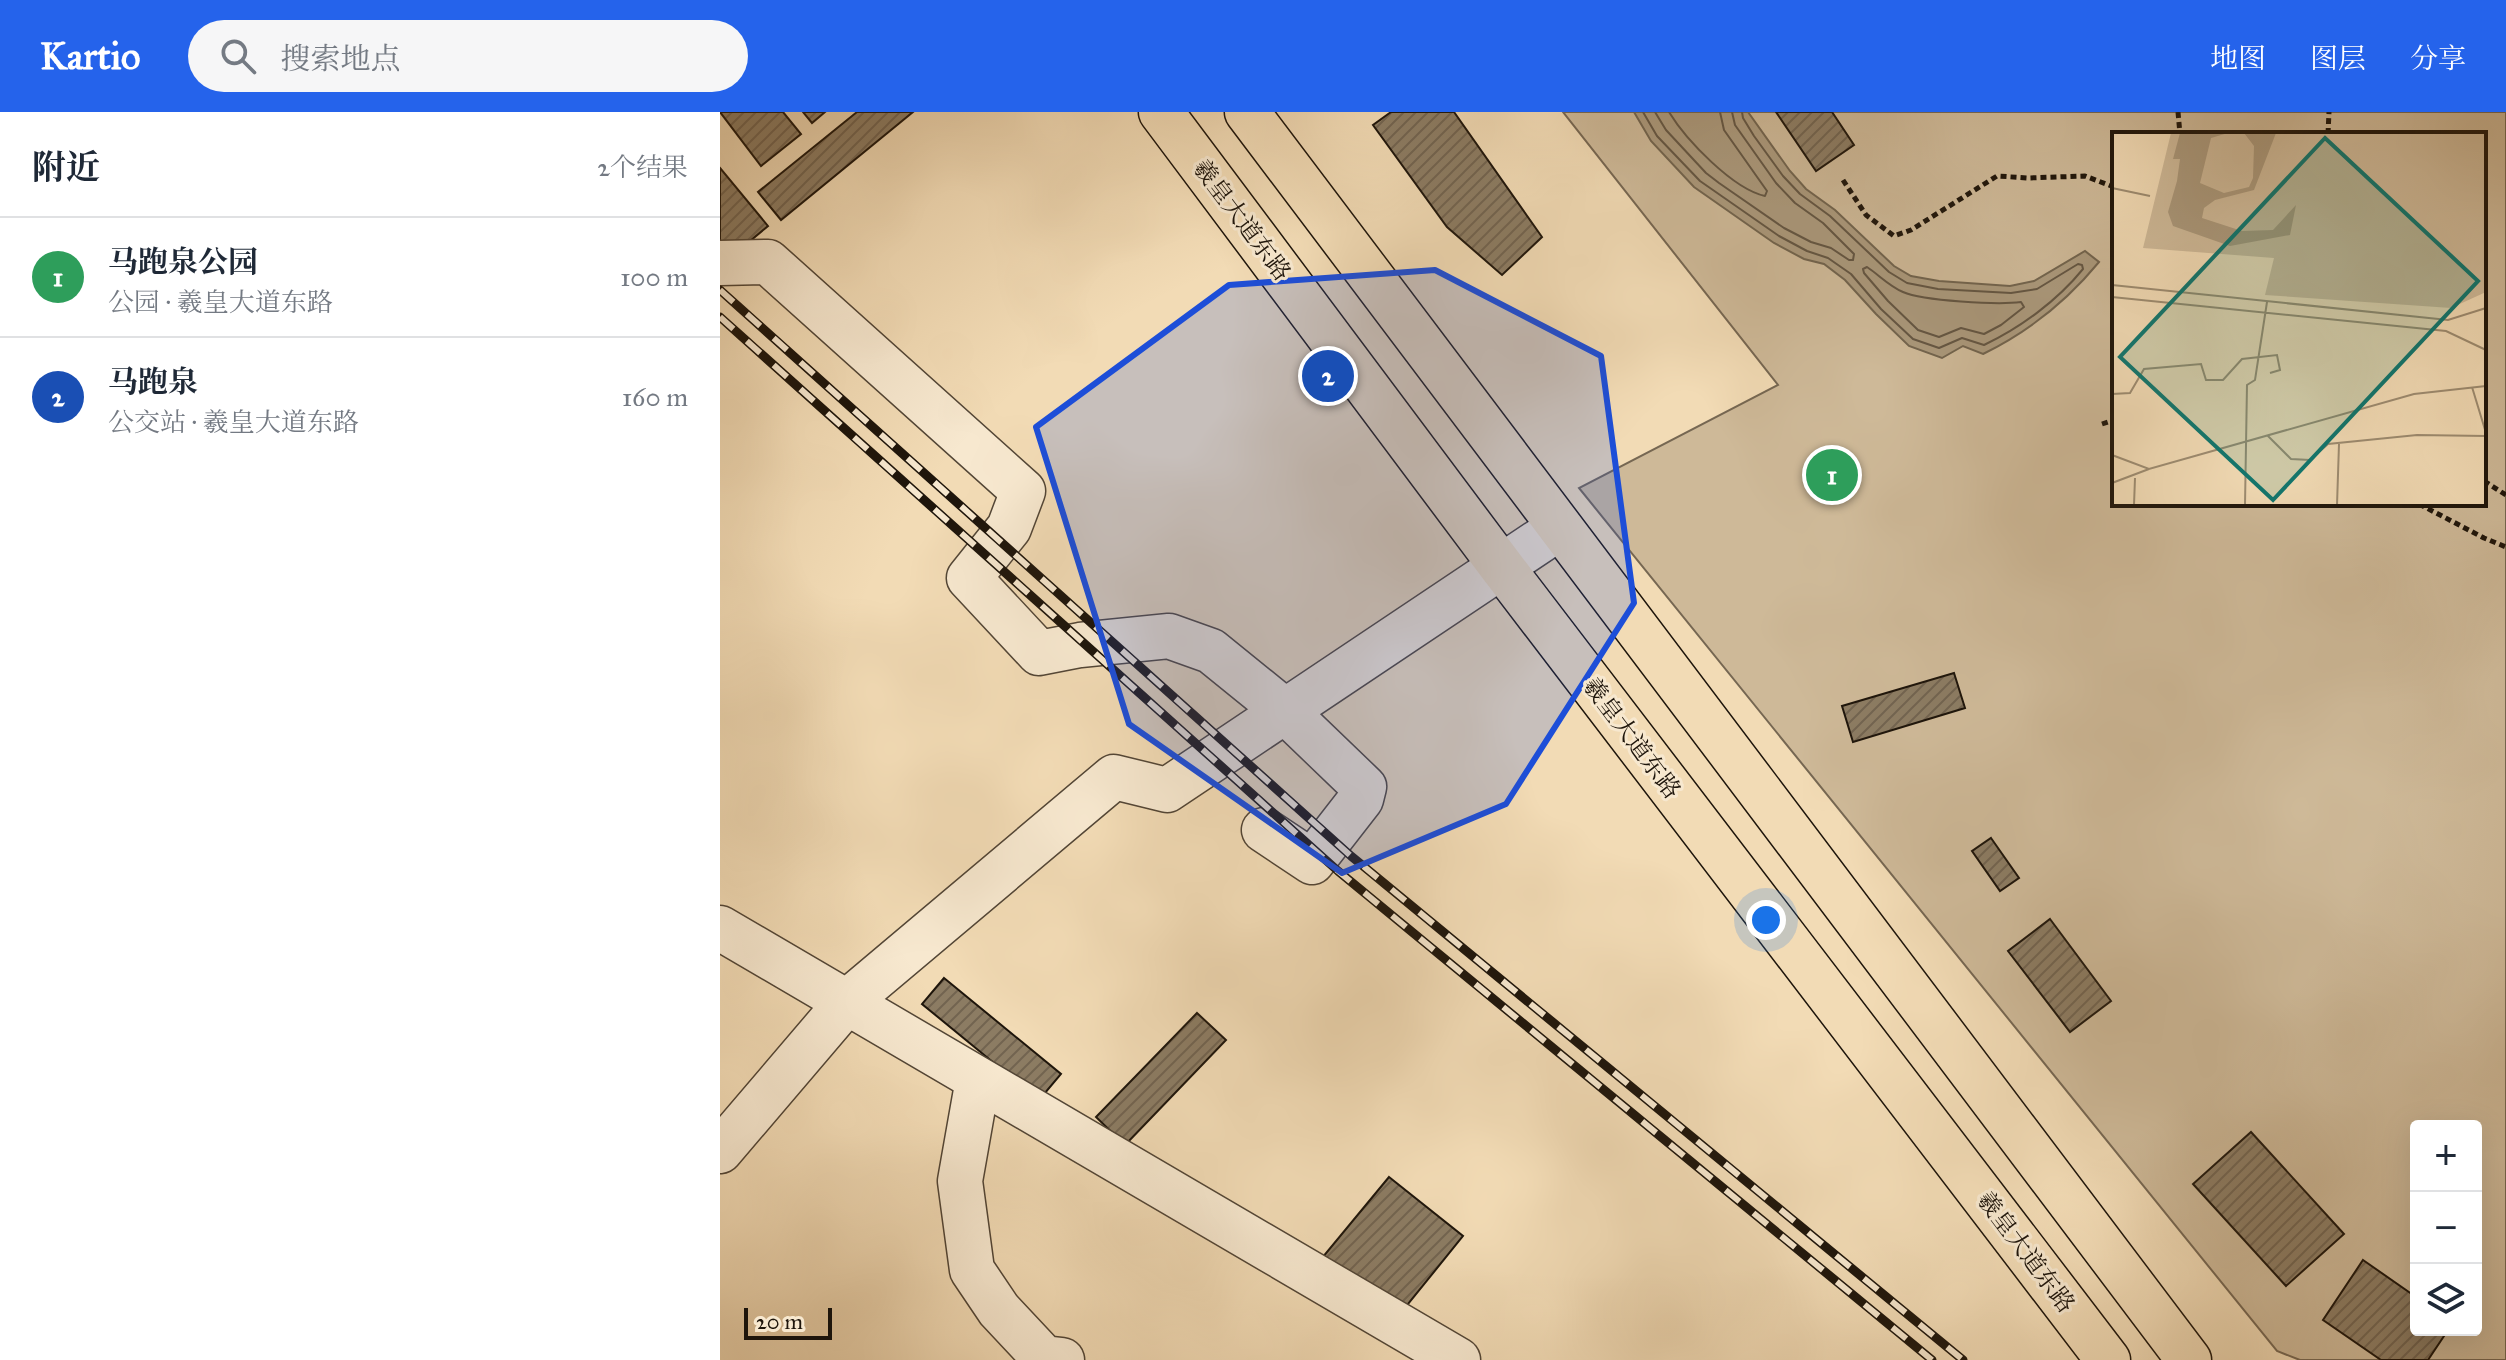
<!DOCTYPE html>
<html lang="zh">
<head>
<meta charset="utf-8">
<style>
  body { margin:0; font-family:"IM FELL Great Primer","Noto Serif SC",serif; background:#f6f6f7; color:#1f2937 }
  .controls { position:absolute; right:24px; bottom:24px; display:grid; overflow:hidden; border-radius:8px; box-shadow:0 8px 32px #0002 }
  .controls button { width:72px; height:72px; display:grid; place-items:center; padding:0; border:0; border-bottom:2px solid #e0e1e3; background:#fff; color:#1f2937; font:40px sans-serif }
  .scale { position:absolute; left:24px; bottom:20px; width:88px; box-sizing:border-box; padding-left:8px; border:4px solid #1e150b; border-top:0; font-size:22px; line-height:28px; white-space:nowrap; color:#1e150b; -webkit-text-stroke:6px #f7e8cf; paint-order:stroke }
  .you { position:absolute; left:1046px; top:808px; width:28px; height:28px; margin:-20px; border:6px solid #fff; border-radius:50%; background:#1a73e8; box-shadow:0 0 0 12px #1a73e833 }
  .badge { display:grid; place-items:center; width:52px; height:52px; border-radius:50%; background:#2563eb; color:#fff; font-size:26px; font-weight:700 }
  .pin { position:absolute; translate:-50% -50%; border:4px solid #fff; box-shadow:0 2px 8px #0006 }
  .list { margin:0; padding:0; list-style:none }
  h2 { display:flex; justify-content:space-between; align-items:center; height:104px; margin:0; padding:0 32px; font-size:34px }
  h2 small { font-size:26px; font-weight:400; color:#747a83 }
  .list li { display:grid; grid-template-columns:52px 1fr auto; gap:24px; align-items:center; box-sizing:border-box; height:120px; padding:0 32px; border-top:2px solid #e0e1e3 }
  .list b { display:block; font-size:30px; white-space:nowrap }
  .list p { margin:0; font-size:26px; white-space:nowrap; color:#747a83 }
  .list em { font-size:26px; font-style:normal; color:#747a83 }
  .icon { flex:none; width:44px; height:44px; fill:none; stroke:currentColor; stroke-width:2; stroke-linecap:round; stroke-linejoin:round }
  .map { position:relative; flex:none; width:1786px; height:1248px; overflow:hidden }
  header { display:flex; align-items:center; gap:48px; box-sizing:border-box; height:112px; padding:0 40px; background:#2563eb; color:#fff }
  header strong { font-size:38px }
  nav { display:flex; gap:44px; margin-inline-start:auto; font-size:28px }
  .search { width:560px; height:72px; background:#f6f6f7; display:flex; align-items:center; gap:20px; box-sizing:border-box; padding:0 28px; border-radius:44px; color:#747a83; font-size:30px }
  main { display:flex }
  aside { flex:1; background:#fff }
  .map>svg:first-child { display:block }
  .green { fill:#ceb998; stroke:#766752; stroke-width:2; fill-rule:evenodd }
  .water { fill:#aa987b; stroke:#72644e; stroke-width:2 }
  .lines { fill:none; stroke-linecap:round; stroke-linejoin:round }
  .shore { stroke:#645643; stroke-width:2 }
  .building { fill:url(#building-hatch); stroke:#1e150b; stroke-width:2 }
  .minor-casing { stroke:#534636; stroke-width:47 }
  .major-casing { stroke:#1e150b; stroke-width:47 }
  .path { stroke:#1e150b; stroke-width:5; stroke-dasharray:6 4; stroke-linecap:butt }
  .minor { stroke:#f7e8cf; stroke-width:44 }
  .major { stroke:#f2dbb5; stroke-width:44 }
  .rail-casing { stroke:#1e150b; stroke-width:9 }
  .rail { stroke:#f7e8cf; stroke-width:6; stroke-dasharray:18; stroke-linecap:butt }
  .marked { fill:#1d4ed8; fill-opacity:0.2; stroke:#1d4ed8; stroke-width:6; stroke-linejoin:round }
  .labels { text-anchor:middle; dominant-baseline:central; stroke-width:6; stroke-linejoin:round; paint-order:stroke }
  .street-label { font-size:24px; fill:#1e150b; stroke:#f7e8cf }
  .inset-road { fill:none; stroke:#9d8c71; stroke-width:2 }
  .view { fill:#0f766e; fill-opacity:0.15; stroke:#0f766e; stroke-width:4 }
  .inset-edge { fill:none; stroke:#1e150b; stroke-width:4 }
</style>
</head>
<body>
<header>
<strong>Kartio</strong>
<div class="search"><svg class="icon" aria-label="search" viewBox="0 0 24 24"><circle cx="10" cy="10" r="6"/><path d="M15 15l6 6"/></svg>搜索地点</div>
<nav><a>地图</a><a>图层</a><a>分享</a></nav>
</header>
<main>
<aside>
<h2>附近<small>2个结果</small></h2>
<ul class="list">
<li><span class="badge" style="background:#2e9e5b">1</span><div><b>马跑泉公园</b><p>公园 · 羲皇大道东路</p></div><em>100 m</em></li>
<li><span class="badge" style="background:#1a4fb4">2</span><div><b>马跑泉</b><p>公交站 · 羲皇大道东路</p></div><em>160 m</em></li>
</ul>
</aside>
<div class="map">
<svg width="1786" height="1248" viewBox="0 0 1786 1248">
  <defs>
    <pattern id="building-hatch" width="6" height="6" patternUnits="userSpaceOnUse" patternTransform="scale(2)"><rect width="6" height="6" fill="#8c7c63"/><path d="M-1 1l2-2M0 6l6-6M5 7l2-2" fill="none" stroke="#726450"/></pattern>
  </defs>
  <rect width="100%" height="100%" fill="#f2dbb5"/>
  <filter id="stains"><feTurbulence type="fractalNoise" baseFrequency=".0025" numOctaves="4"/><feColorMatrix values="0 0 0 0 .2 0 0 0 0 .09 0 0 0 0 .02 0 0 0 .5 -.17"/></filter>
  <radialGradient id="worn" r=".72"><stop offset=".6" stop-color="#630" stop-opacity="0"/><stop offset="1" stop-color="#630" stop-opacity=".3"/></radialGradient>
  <path class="green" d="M843,0h943v1248h-206l-23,-9 -698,-863 199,-103zM1394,22h370v370h-370zM1696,1014h60v204h-60z"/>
  <path class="water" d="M914,0h114l42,59 16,18 29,21 59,56 17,10 28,5 71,5 24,-5 51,-30 14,11c-32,39 -71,70 -116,92l-20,-8 -21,12 -33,-12 -33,-32 -31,-34 -21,-16 -20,-5 -30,-16 -80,-56 -43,-46z"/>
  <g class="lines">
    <path class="shore" d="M923,0l14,24 43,45 79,55 28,15 21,7 23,16 30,35 32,30 26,9 23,-10 22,7c36,-17 73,-44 99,-76l-1,-4 -4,-1 -41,25 -26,4 -73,-4 -31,-6 -18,-11 -59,-56 -30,-22 -17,-18 -29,-40 -11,-18 -1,-6
      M935,0l11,18 40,43 13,10 65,45 27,14 20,6 18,12h4l1,-6 -31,-31 -28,-20 -19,-20 -41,-58 -3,-13
      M949,0c17,28 64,77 96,84l2,-5 -43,-61 -4,-18
      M1147,155c12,8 22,19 36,25 20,9 95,13 118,10l3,5 -23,18 -17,9 -23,-6 -22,9 -21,-7 -30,-29 -24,-28 -1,-4z"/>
  </g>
  <path class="building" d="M0,0h63l18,22 -40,32z
    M83,0h22l-13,11z
    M137,0h56l-132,108 -23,-28z
    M671,0h63l88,125 -40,38 -55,-48 -74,-102z
    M1056,0h56l22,33 -38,26z
    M0,56l48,58 -36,30 -12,-14z
    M1234,561l11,35 -112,34 -11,-36z
    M1271,726l28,40 -19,13 -28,-40z
    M1330,807l61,82 -41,31 -62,-81z
    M224,866l117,96 -22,26 -117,-96z
    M477,901l29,27 -101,105 -29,-28z
    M1531,1020l93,102 -58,52 -93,-102z
    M669,1065l74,59 -59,73 -82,-51z
    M1643,1148l53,37v33h32l-20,30h-47l-58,-40z"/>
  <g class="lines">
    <g class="minor-casing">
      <path id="minor" d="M0,151l48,-1 255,229 -14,37 -40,50 70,75 41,-8 89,-9 42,15 74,60 79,76 -3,12 -49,63 -48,-32
        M0,816l738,432
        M258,967l-18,102 12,89 27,40 45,48 18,2
        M0,1039l127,-149 267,-225 53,13 392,-262"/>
    </g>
    <g class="major-casing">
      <path id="major" d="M441,0l340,454 607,794
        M527,0l942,1248"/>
    </g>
    <path class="path" d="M1458,0l2,22
      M1608,22l1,-22
      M1123,68l23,35 28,21 17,-6 86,-54 31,2 57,-2 29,11
      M1382,312l12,-4
      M1764,369l22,14
      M1699,392l65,34 22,9"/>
    <use href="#minor" class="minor"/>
    <use href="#major" class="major"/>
    <g class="rail-casing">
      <path id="rail" d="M0,178l631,566 612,504
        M0,205l618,554 594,489"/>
    </g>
    <use href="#rail" class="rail"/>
  </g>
  <path class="marked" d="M715,158l166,86 33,247 -128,201 -164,69 -213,-149 -93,-297 193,-142z"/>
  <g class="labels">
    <g class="street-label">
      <text transform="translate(522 108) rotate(53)">羲皇大道东路</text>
      <text transform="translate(912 626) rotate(53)">羲皇大道东路</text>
      <text transform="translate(1306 1140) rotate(53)">羲皇大道东路</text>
    </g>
  </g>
  <g transform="translate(1392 20)">
    <rect width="374" height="374" fill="#f2dbb5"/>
    <path d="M59,1h315v159l-35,16 -186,-13 9,-37 -131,-10z" fill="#ceb998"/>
    <path d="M68,1h48l-17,5 -11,45 24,10 25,-6 4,-9 1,-32 -10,-13h32l-22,57 -39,10 -11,8 -2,10 40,13 31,-1 23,-25 -6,30 -60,11 -57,-20 -5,-14 9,-31 3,-22h-7z" fill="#aa987b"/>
    <path class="inset-road" d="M0,56l38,8M0,153l336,35 38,-12M0,165l334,34 40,19M360,255l14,46M0,262l18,-1 14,-24 57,-5 5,16h17l19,-21 35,-4 3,15 -10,3M156,304l23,23 19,1 18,-16 89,-9 69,1M0,323l37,14 265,-75 72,-8M0,351l37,-14M22,373l1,-27M133,373l2,-120 8,-5 12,-78M225,373l2,-61"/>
    <path class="view" d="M213,6l153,143 -205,219 -153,-143z"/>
    <rect width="374" height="374" class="inset-edge"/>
  </g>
  <rect width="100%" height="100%" filter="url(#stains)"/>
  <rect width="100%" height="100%" fill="url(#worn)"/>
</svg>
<div class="controls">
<button>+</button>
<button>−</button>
<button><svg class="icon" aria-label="layers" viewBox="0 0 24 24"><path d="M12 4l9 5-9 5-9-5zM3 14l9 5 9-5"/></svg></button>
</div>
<div class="scale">20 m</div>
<div class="you"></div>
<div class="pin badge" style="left:1112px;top:363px;background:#2e9e5b">1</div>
<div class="pin badge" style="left:608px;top:264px;background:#1a4fb4">2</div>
</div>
</main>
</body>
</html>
